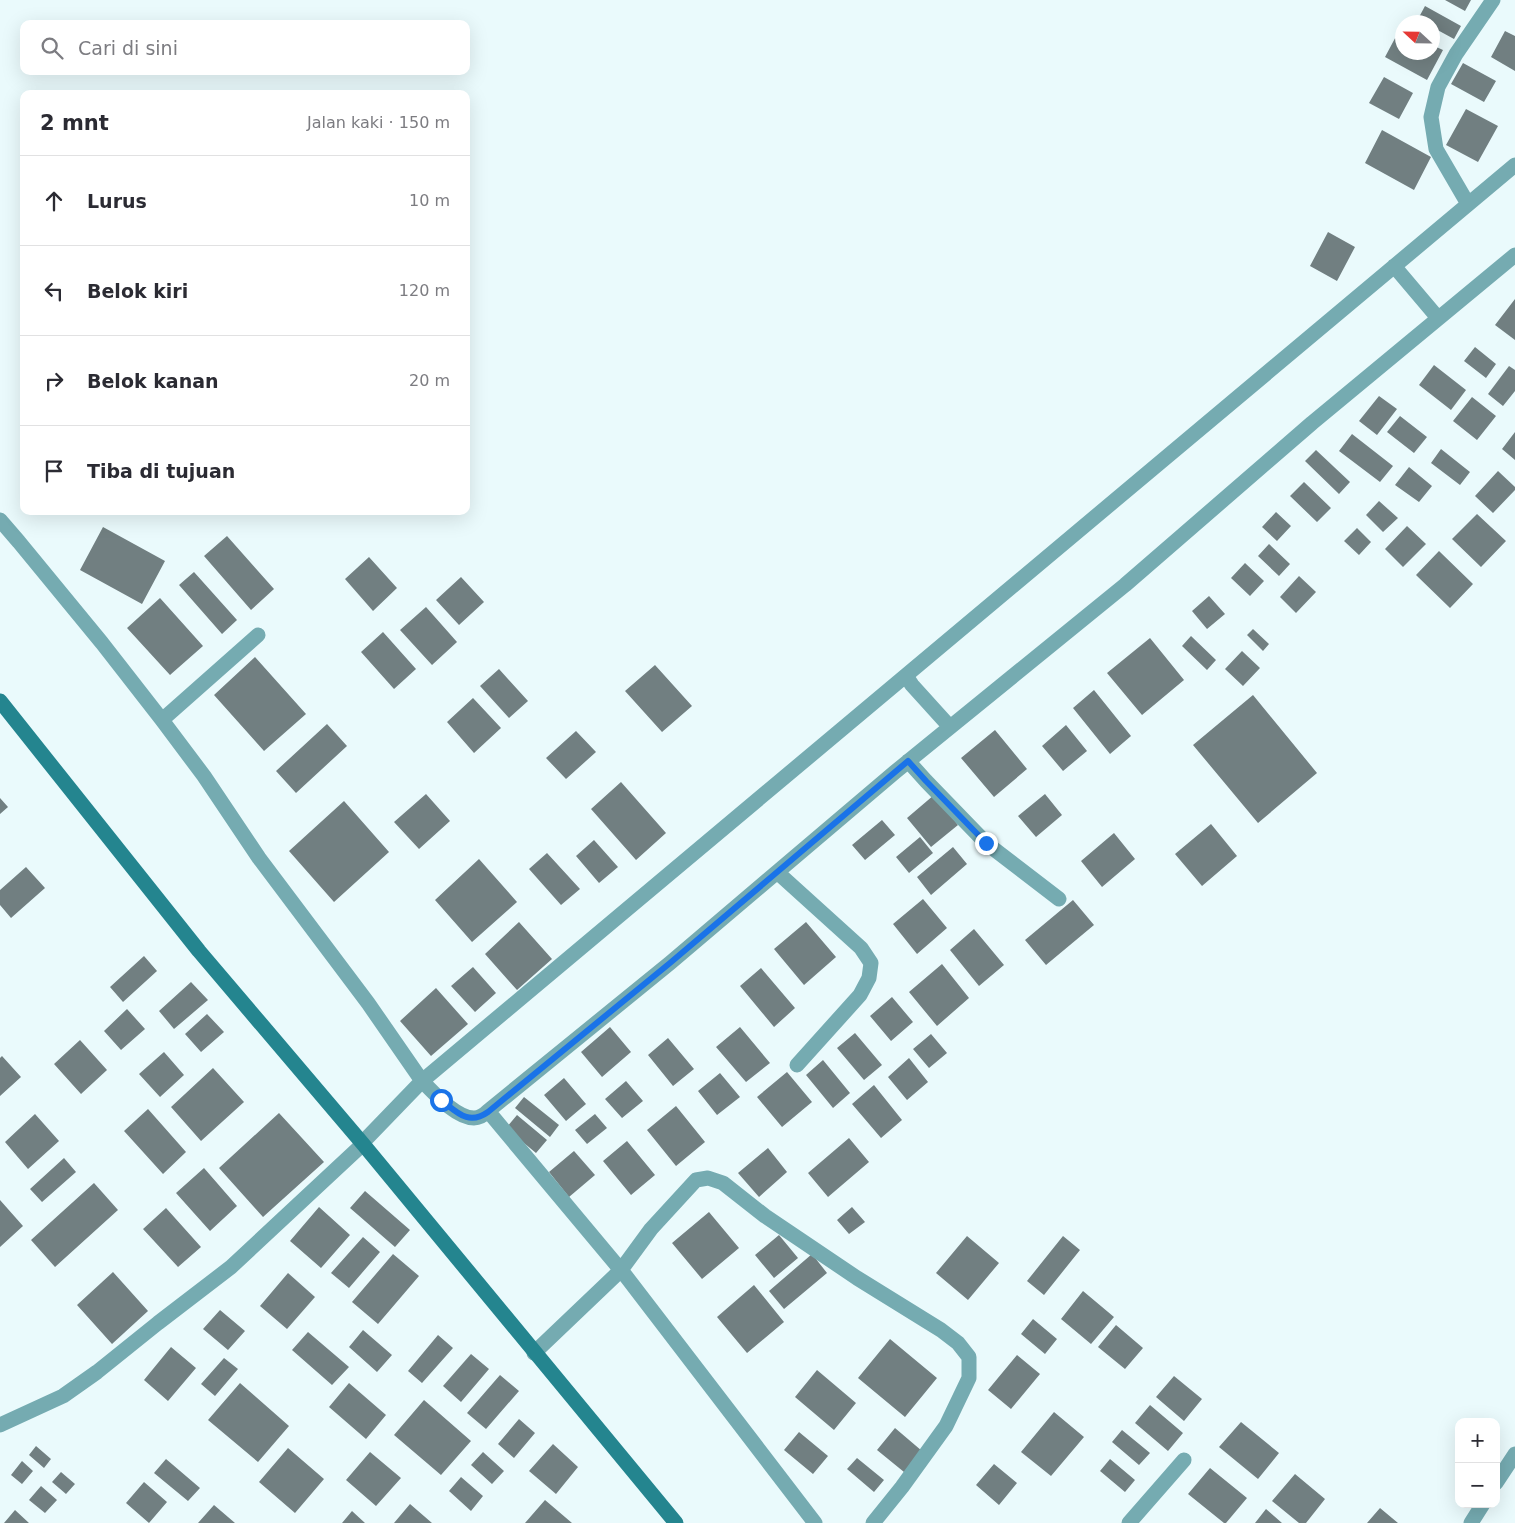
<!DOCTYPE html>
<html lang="id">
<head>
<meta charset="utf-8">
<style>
  body { margin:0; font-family:"DejaVu Sans",sans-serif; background:#f2f2f3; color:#2b2b33 }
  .controls { position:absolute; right:15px; bottom:15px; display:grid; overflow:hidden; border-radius:10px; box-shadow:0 5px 20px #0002 }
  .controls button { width:45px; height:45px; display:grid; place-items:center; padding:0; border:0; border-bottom:1px solid #e1e1e2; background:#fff; color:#2b2b33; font:25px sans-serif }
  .compass { position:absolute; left:1395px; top:15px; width:45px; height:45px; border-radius:50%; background:#fff; box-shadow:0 5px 20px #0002; rotate:292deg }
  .stop { position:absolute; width:15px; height:15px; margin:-11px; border:4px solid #1a73e8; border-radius:50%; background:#fff }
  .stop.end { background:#1a73e8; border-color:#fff; box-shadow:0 1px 5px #0008 }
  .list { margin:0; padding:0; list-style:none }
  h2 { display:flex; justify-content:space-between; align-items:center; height:65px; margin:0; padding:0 20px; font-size:21px }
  h2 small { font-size:16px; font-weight:400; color:#7c7c81 }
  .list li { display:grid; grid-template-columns:32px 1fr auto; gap:15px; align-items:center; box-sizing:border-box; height:90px; padding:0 20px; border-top:1px solid #e1e1e2 }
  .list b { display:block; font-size:19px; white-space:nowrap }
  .list em { font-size:16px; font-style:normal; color:#7c7c81 }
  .icon { flex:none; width:28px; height:28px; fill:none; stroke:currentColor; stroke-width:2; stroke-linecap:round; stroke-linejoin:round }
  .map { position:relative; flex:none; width:1515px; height:1523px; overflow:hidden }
  .search { position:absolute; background:#fff; box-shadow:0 5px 20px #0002; left:20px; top:20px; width:450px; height:55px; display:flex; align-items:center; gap:12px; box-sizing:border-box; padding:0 18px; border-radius:10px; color:#7c7c81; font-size:19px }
  .panel { position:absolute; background:#fff; box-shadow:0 5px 20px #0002; left:20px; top:90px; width:450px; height:425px; border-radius:10px }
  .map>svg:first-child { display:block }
  .building { fill:#717f81 }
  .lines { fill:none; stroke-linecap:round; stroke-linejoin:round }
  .street { stroke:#75abb1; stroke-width:15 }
  .secondary { stroke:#24858f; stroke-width:15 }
  .route { stroke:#1a73e8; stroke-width:6 }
</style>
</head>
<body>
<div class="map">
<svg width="1515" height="1523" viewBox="0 0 1515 1523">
  <rect width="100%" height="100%" fill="#eafafc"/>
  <path class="building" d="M1445,0h26l-6,11z
    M1425,6l36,20 -7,13 -22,-12v-5h-8l-6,-3z
    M1401,27l1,1v24h30v-7l11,5 -16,30 -42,-23z
    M1505,31l10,5v35l-24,-14z
    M1463,63l33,18 -12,21 -33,-18z
    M1384,77l29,16 -14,26 -30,-16z
    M1466,109l32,17 -20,36 -32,-17z
    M1382,130l49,27 -17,33 -49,-27z
    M1328,232l27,15 -18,34 -27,-15z
    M1515,299v41l-20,-15z
    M1475,347l21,17 -10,14 -22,-17z
    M1434,365l32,25 -15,20 -32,-25z
    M1509,366l6,4v21l-12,15 -15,-12z
    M1379,396l18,13 -20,26 -18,-14z
    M1472,397l24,19 -19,24 -24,-19z
    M1400,416l27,21 -13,16 -27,-21z
    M1515,432v28l-13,-11z
    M1352,434l41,32 -13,16 -41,-31z
    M1441,449l29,23 -10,13 -29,-22z
    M1316,450l34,32 -11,12 -34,-33z
    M1409,467l23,19 -13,16 -24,-17z
    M1498,471l17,16v3l-22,23 -18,-17z
    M1304,482l27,26 -14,14 -27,-26z
    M1379,501l19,17 -15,14 -17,-17z
    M1276,512l15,14 -14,15 -15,-14z
    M1477,514l29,27 -25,26 -29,-28z
    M1407,526l19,18 -23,23 -18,-18z
    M103,527l62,34 -23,43 -62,-34z
    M1357,528l14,14 -12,13 -15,-14z
    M227,536l47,53 -23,21 -47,-54z
    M1269,544l21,20 -11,12 -21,-20z
    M1439,551l34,33 -23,24 -34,-33z
    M369,557l28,31 -24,23 -28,-32z
    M1245,563l19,18 -14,15 -19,-18z
    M194,572l43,48 -15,14 -43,-49z
    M1299,576l17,16 -20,21 -16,-16z
    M461,577l23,25 -25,23 -23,-25z
    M1209,596l16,18 -18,15 -15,-18z
    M160,598l43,48 -33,29 -43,-47z
    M426,607l31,35 -25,23 -32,-35z
    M1253,629l16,15 -6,7 -16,-16z
    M383,632l33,37 -22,20 -33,-37z
    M1191,636l25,24 -9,10 -25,-24z
    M1150,638l34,42 -42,35 -35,-42z
    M1242,651l18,17 -17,18 -18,-17z
    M255,657l51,57 -42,37 -50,-56z
    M655,665l37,41 -30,26 -37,-41z
    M499,669l29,32 -19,17 -29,-32z
    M1094,690l37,46 -21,18 -37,-46z
    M1253,695l64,78 -59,50 -65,-78z
    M473,698l28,30 -27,25 -27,-31z
    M327,724l20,22 -51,47 -20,-22z
    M1066,725l21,26 -24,20 -21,-25z
    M995,730l32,39 -33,28 -33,-39z
    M576,731l20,21 -30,27 -20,-21z
    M621,782l45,51 -30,27 -45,-51z
    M426,794l24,27 -31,28 -25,-27z
    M1045,794l17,21 -26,22 -18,-21z
    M934,795l24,30 -27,22 -24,-29z
    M0,798l8,9 -8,7z
    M344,801l45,51 -55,50 -45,-51z
    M882,820l13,15 -30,25 -13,-15z
    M1211,824l26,32 -35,30 -27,-32z
    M1114,833l21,26 -33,28 -21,-26z
    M920,837l13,16 -24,20 -13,-16z
    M594,840l24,27 -19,16 -23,-27z
    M953,847l14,17 -36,31 -14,-18z
    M547,853l33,36 -19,16 -32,-36z
    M479,859l38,43 -45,40 -37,-42z
    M26,867l19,21 -34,30 -11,-13v-15z
    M923,899l24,29 -30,26 -24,-30z
    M1073,900l21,25 -48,40 -21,-25z
    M519,922l33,37 -35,31 -32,-36z
    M806,922l30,35 -32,28 -30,-36z
    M974,929l30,36 -25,21 -29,-36z
    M144,956l13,15 -34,31 -13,-15z
    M942,964l27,34 -32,28 -28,-34z
    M473,967l23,26 -21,19 -24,-26z
    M761,968l34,40 -21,19 -34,-41z
    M191,982l17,18 -34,29 -15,-18z
    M436,988l32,36 -37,32 -31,-35z
    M892,997l21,25 -22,19 -21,-25z
    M127,1009l18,20 -24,21 -17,-19z
    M207,1014l17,18 -23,20 -16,-18z
    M610,1027l21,25 -29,25 -21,-25z
    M740,1027l30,36 -24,19 -30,-35z
    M855,1033l27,32 -18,15 -27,-32z
    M931,1034l16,19 -18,15 -16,-19z
    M668,1038l26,31 -21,17 -25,-31z
    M80,1040l27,30 -26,24 -27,-30z
    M164,1052l20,23 -24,22 -21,-23z
    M2,1056l19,21 -21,19v-38z
    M909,1058l19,24 -21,18 -19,-23z
    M823,1060l27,33 -17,15 -27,-33z
    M213,1068l31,34 -43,39 -30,-34z
    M787,1072l25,30 -30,25 -25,-30z
    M720,1073l20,24 -23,18 -19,-24z
    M564,1078l22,26 -20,17 -22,-26z
    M626,1081l17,20 -21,17 -17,-19z
    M874,1085l28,35 -21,18 -29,-34z
    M524,1097l35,28 -9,12 -35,-29z
    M676,1106l29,36 -29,24 -29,-36z
    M148,1109l38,43 -23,22 -39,-43z
    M279,1113l45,49 -61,55 -44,-49z
    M35,1114l24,27 -31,28 -23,-27z
    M595,1114l12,14 -20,16 -12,-14z
    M517,1115l30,25 -11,13 -30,-25z
    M849,1138l20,24 -41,35 -20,-24z
    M627,1141l28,34 -24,20 -28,-34z
    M768,1148l19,24 -28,25 -21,-24z
    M574,1151l21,24 -26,22 -20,-25z
    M64,1158l12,14 -34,30 -12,-13z
    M204,1168l33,38 -27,25 -34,-38z
    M94,1183l24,27 -63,57 -24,-27z
    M365,1191l45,39 -15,17 -45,-39z
    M0,1200l23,26 -23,21z
    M319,1207l31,28 -29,33 -31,-27z
    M852,1207l13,15 -16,12 -12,-14z
    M166,1208l35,39 -23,20 -35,-38z
    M709,1212l30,36 -37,31 -30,-36z
    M779,1235l19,23 -24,20 -19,-23z
    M967,1236l32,27 -31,37 -32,-27z
    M1063,1236l17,14 -36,45 -17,-14z
    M363,1237l17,15 -31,36 -18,-15z
    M393,1254l26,22 -41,48 -26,-22z
    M812,1254l15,19 -43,36 -15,-18z
    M113,1272l35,39 -36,33 -35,-39z
    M288,1273l27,24 -28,32 -27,-23z
    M754,1285l30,37 -37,31 -30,-36z
    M1083,1291l31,26 -23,27 -30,-25z
    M220,1310l25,21 -17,19 -25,-21z
    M1033,1319l24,20 -12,15 -24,-20z
    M1116,1325l27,23 -18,21 -27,-22z
    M363,1330l29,25 -15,17 -28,-25z
    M308,1332l41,35 -17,18 -40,-35z
    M438,1335l15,13 -31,35 -14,-12z
    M890,1339l47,39 -32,39 -47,-39z
    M171,1347l25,21 -28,33 -24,-21z
    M471,1354l18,15 -28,33 -18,-16z
    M1017,1355l23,19 -29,35 -23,-19z
    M224,1358l14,11 -23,27 -14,-12z
    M817,1370l39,33 -22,27 -39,-33z
    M500,1375l19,16 -33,38 -19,-16z
    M1174,1376l28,23 -18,22 -28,-24z
    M240,1383l49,43 -31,36 -50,-42z
    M349,1383l37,32 -20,24 -37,-32z
    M424,1400l47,41 -30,34 -47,-40z
    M1150,1405l33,28 -15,18 -33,-28z
    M1054,1412l30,25 -33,39 -30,-24z
    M519,1419l16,14 -21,25 -16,-14z
    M1241,1422l38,31 -21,26 -39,-32z
    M895,1428l27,23 -18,21 -27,-22z
    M1122,1430l28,23 -11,12 -27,-23z
    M799,1432l29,24 -15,18 -29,-24z
    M553,1444l25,23 -22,27 -27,-23z
    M36,1446l15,13 -7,9 -15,-13z
    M288,1448l36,31 -29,34 -36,-31z
    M370,1452l31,26 -25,28 -30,-26z
    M483,1452l21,19 -12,13 -21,-19z
    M857,1458l27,22 -10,12 -27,-23z
    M166,1459l34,29 -12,13 -34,-28z
    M1110,1459l25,21 -10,12 -25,-21z
    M22,1461l11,10 -11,13 -11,-9z
    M994,1464l23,19 -18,22 -23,-20z
    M1210,1468l37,30 -21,25h-2l-36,-29z
    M61,1472l14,12 -9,10 -14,-12z
    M1295,1474l30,25 -19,24h-7l-27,-22z
    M461,1477l22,19 -12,15 -22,-20z
    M144,1482l23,20 -18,21 -23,-20z
    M41,1486l16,14 -12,13 -16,-13z
    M545,1500l27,23h-47z
    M410,1504l22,19h-38z
    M214,1505l21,18h-37z
    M1380,1508l18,15h-31z
    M1266,1509l16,14h-27z
    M15,1510l14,13h-25z
    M352,1511l13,12h-23z"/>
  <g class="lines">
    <path class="street" d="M1468,204l-32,-55 -5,-32 7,-30 18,-33 37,-54
      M1394,266l44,52
      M0,520l19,22 83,101 60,77 42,56 55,82 109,145 54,78 1093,-916
      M906,676l6,9 38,42
      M162,720l96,-85
      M908,761l18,20 60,62 73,56
      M777,872l84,76 10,15 -2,15 -9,17 -63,70
      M488,1111l137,164 190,248
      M534,1353l87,-83 30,-41 45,-49 12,-2 15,5 42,33 92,62 84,52 17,13 11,14v21l-23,48 -44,61 -29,36
      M0,1425l63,-29 34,-24 61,-49 73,-56 132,-123 3,-5 56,-58c12,12 34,37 52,37 6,0 10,-3 14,-7l182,-148 225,-191 230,-187 187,-162 203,-168
      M1496,1483l19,-29
      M1129,1523l55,-63
      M1471,1523l12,-19"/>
    <path class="secondary" d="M0,701l199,250 164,193 313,379"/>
  </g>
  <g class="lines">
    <path class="route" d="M441,1100c16,12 27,26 47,12l182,-149 238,-202 18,20 60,62"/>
  </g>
</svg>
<div class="controls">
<button>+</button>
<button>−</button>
</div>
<svg class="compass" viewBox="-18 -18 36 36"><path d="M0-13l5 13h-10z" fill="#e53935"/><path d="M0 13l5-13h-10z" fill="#7c7c81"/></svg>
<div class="stop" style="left:441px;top:1100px"></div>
<div class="stop end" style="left:986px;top:843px"></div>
<div class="search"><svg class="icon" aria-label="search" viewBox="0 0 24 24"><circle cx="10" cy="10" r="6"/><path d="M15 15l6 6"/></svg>Cari di sini</div>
<section class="panel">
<h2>2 mnt<small>Jalan kaki · 150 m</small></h2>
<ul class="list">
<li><svg class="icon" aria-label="ahead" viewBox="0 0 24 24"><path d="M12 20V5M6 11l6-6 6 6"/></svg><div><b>Lurus</b></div><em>10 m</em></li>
<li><svg class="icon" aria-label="left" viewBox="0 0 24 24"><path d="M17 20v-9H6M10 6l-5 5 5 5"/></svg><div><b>Belok kiri</b></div><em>120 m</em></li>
<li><svg class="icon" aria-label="right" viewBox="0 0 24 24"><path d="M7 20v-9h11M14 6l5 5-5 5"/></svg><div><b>Belok kanan</b></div><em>20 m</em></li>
<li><svg class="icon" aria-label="arrive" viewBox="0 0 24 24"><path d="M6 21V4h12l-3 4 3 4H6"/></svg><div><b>Tiba di tujuan</b></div></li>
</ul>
</section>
</div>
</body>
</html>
